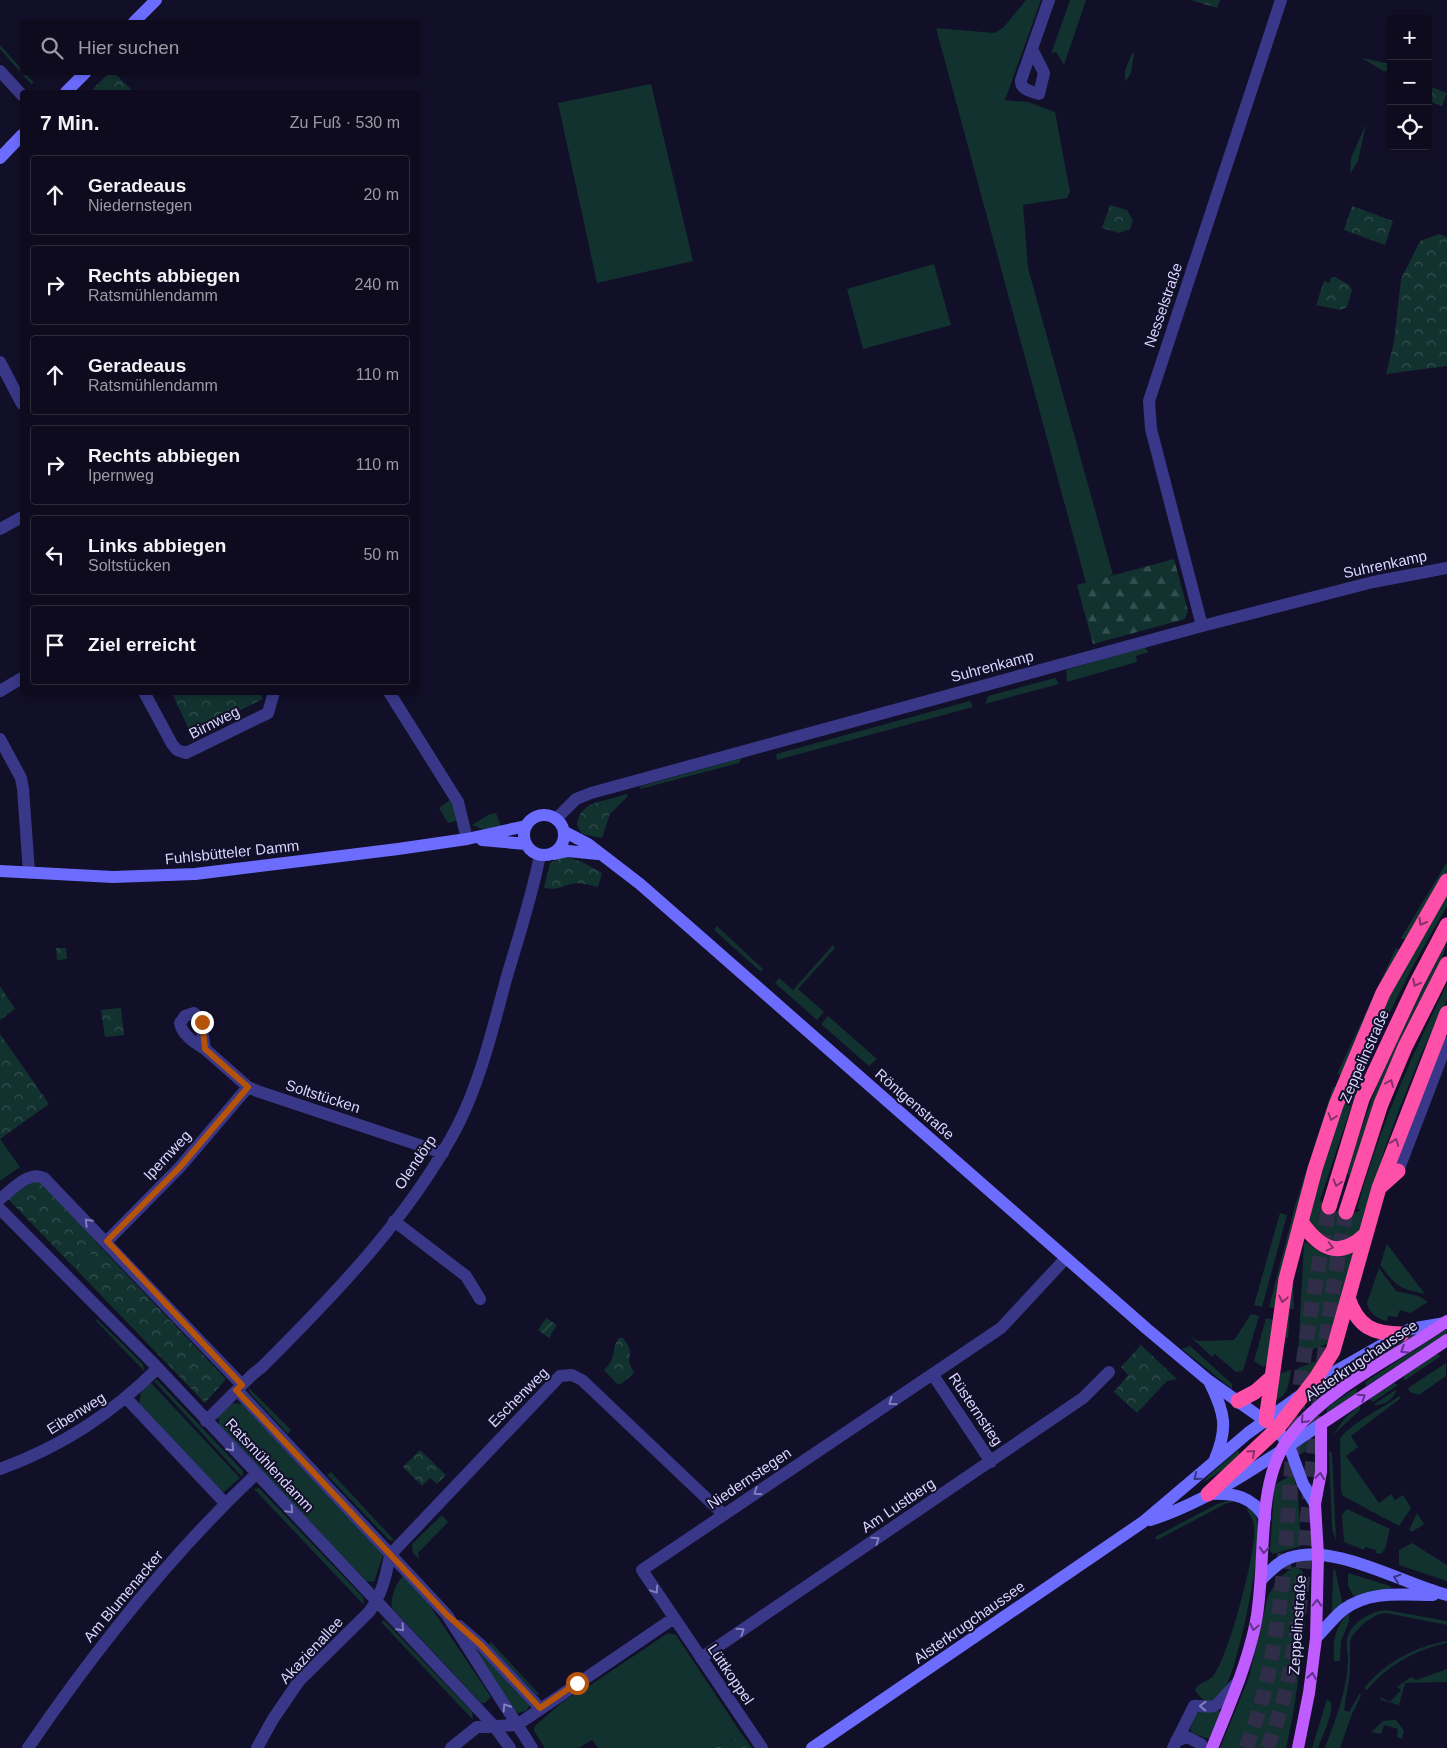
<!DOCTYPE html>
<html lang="de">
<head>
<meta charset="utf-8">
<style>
  body { margin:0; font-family:Helvetica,sans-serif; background:#1c192b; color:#f1f3f6 }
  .controls { position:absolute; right:15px; top:15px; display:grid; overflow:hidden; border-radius:5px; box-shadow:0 2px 8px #0003 }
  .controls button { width:45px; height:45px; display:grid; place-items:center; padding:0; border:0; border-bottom:1px solid #2e2b3c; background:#0e0b1e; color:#f1f3f6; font:25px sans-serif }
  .stop { position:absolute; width:15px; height:15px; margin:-11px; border:4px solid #b45309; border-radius:50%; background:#fff }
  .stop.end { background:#b45309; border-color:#fff; box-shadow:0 1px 5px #0008 }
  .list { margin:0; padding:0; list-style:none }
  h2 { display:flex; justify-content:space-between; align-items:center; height:65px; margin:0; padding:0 20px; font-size:21px }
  h2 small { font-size:16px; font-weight:400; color:#9b9ba4 }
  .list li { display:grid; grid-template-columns:32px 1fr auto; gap:15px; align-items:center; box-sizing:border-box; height:80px; margin:0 10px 10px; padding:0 10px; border:1px solid #2e2b3c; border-radius:5px }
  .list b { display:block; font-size:19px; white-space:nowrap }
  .list p { margin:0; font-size:16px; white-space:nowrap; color:#9b9ba4 }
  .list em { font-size:16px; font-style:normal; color:#9b9ba4 }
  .icon { flex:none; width:28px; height:28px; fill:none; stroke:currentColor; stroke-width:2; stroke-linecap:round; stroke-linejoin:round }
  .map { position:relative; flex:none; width:1447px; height:1748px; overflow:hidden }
  .search { position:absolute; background:#0e0b1e; box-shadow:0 2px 8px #0003; left:20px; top:20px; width:400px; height:55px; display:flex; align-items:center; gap:12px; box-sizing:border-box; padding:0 18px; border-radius:5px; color:#9b9ba4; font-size:19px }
  .panel { position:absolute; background:#0e0b1e; box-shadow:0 2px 8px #0003; left:20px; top:90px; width:400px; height:605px; border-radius:5px }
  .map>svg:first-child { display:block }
  .grass { fill:#123230 }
  .forest { fill:url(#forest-firs) }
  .park { fill:url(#park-crowns); fill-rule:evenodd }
  .garden { fill:url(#garden-furrows) }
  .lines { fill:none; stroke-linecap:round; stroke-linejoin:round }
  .highway-tunnel { stroke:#302d48; stroke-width:15; stroke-dasharray:15 8; stroke-linecap:butt }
  .street { stroke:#393888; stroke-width:12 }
  .secondary { stroke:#6c6dff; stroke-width:12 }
  .primary { stroke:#be5cff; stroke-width:12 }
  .highway { stroke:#ff50a9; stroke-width:15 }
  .oneway { stroke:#883068 }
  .oneway2 { stroke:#817fbe }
  .oneway3 { stroke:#5f3289 }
  .oneway4 { stroke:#36357e }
  .route { stroke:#b45309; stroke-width:6 }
  .labels { text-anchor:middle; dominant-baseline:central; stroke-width:4; stroke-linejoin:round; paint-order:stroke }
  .street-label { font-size:15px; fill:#d9d5ff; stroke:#120f28 }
</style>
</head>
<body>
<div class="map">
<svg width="1447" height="1748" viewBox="0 0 1447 1748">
  <defs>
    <pattern id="forest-firs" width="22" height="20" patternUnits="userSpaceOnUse" patternTransform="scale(1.25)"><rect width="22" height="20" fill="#123230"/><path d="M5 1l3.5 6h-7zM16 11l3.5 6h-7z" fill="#344f4f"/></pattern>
    <pattern id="park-crowns" width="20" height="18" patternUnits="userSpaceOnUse" patternTransform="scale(1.25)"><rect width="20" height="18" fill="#123230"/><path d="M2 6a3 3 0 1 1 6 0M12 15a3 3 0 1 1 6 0" fill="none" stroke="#344f4f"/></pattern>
    <pattern id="garden-furrows" width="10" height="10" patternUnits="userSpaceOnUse" patternTransform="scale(1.25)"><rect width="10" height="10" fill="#123230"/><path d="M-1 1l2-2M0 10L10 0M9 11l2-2" fill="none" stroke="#344f4f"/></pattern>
  </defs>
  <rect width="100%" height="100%" fill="#120f28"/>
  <path class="grass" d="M1026,0h15l-36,100 23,2 27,10 15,80 -3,6 -44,7 5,63 85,307 -27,8 -150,-555 58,5 9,-5z
    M1070,0h16l-22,65 -8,-13 -5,2z
    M0,45l34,38 -3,1 -31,-35z
    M1132,53l2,1 -3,19 -6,9v-11z
    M1362,58l29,6v8l-8,-1z
    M651,84l42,177 -96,22 -39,-180z
    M1366,124l-8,37 -8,13 1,-16z
    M934,264l17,61 -88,24 -16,-60z
    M1144,647l5,5 -13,4 1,6 -70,20 -1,-12z
    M1055,678l4,6 -74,20 3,-8z
    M970,701l3,6 -196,53 -1,-6z
    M742,758l-3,5 -99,26 1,-3z
    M627,794l1,2 -18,18 -4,-14z
    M450,800l5,9 1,12 -8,2 -9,-15z
    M496,813l5,14 -19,2 -10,-4 16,-10z
    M1447,862v10l-41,68 -5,-2z
    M1447,890v16l-34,60 -32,64 -28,71 -33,99c10,12 25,16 39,11l1,-2h-3c21,-79 54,-152 90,-225v16l-24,50 -23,57 -16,44 -22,77 -8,11 -20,5 -24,-17 -2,-13 17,-64 69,-168z
    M717,926l46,43 -2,3 -47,-42z
    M1447,939c0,20 -38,80 -48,104 -20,43 -35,89 -49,134l-2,-3 -3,1 36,-102z
    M833,945l2,3 -37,41 26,23 -7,8 -42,-37 4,-5 14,12z
    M1396,948l4,2 -58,125 -5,-1z
    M828,1016l49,43 -8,7 -48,-42z
    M1333,1087l4,1 -62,220 -6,-1 26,-101z
    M0,1139l20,28 -20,14z
    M1280,1213l7,2 -25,92 -8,-2z
    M1306,1242l18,12 13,2 19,-4 -29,92 -29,11 6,-111z
    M1387,1244l38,50c-27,-6 -28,-7 -45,-29z
    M85,1249l10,10 -10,10 -10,-10z
    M1379,1268l17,23 23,5 9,6 -18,11 -10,-3 -3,7 -9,-1 -1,5c-10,-2 -18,-8 -20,-18z
    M1293,1285l1,24h-4l-2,29h-5l8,-52z
    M1251,1314l8,2 -16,55 -7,1 -21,-18 -3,3 -22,-21 8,5 36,-1z
    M1266,1318l8,2 -6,45 -5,2 -9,-6z
    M97,1319l46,45 1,7 -48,-50z
    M1447,1329v4l-81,53 -1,-4z
    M1414,1334l1,1 -52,34 -1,-5z
    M1190,1346l42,38v5l-50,-40z
    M1436,1354l5,2 -37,25v-5z
    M1319,1360l-13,21 -8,4v-17z
    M1446,1363v13l-27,19 -9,-3 -2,-4z
    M1291,1370c-1,11 -4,28 -16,30l4,-26z
    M1352,1370l1,5 -20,12 1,-7z
    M157,1380l86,91 -1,6 -88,-96z
    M151,1383l89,95 -16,14 -5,-1 -80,-86 2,-13z
    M1394,1383l4,2 -25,17 -4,-3z
    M249,1388l42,42 -3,4 -39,-42z
    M1356,1388l1,5 -30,20v-6z
    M1397,1389c-3,11 -14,17 -24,16z
    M1399,1396l2,2 -50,38 7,11 -12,9 33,47 12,-9 4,6 8,-5 8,13 -12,18 -56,-30 -2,-5 -1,-53c17,-19 39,-27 59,-42z
    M235,1403l7,1 141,151 -9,27 -8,-1 -147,-156 -1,-9 13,-12z
    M1360,1405v5l-27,25 12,-17z
    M1310,1439l2,1 -1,8 -10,6 -2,-8z
    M1238,1450l3,8 -37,24 2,-4z
    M1329,1451l3,2 4,87 -4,-11z
    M331,1472l63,68 -4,1 -63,-66z
    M1293,1474l5,18 3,54 -28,8 -3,-3 4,-60 2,-7z
    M259,1488l104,109 1,8 -110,-116z
    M1230,1500l8,1 -11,2 -70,37 -2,-3 62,-33z
    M1248,1507c5,5 9,9 10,16 4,25 -21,159 -39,175 -10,10 -19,0 -24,-8 4,-8 13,-8 18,-14 15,-17 44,-125 41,-149 0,-7 -4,-12 -7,-17z
    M1347,1509l43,20 -5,20 -4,5 -6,-1 1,-3 -11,-3 -1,3 -20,-8 -2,-27z
    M1417,1513l7,11 -12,8 -3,-2z
    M442,1515l6,7 -30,31 1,6 -6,-6 -1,-9z
    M1412,1543l35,22v16l-48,-16v-15z
    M1293,1567h5l5,5c4,50 -5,126 -17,176h-66l29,-71 19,-81 10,-17z
    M1335,1569l8,36 -11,7 1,-42z
    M1348,1573l42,13 1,2 -37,9 -6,-11z
    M403,1576l21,21 67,100 -6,6h-4l-89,-95c-2,-10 4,-25 11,-32z
    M1386,1610l61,11v4l-61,-12 -7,1 -15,9 -12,13 -2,6v31l-6,37 5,2 11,-19 1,3 -9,18 -12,34h-15c10,-27 22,-57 23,-87 0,-10 -4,-20 2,-30 8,-12 22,-20 36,-21z
    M1349,1613v9l-8,19 -1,20h-6c-1,-21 0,-33 15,-48z
    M384,1620l88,92 1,8 -92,-98z
    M668,1633l8,2 67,101 -31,12h-114l-6,-8 -13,8h-34l-11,-17 1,-5 26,-23 18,-12 1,1z
    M1447,1641v2c-32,7 -59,22 -80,47l-3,-2c22,-26 50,-41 83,-47z
    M491,1642l49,53h-3l-48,-50z
    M474,1647l56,58 -4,6 -8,2 -4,-2z
    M1447,1669v13l-42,1 -6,22 -18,-5 -1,-3 10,5 11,-12 -4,-3 14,-10 5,3z
    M1327,1699l4,3c2,14 -8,32 -13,46h-6z
    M1204,1711h17l-12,28 -17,-6 -2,-4 6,-16z
    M1391,1720h5l8,11 -2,8 -5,-2 1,-8 -14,-4 -3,9 -10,-2 12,-11z"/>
  <path class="forest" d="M1174,559l14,52 -3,8 -92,25 -16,-59z"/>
  <path class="park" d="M1191,0h29l-3,8z
    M109,73h5l20,19h-44z
    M1429,86l18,7 -5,13 -14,-5z
    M1110,205l17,5 6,11 -3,8 -11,4 -17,-5z
    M1352,206l41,15 -8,24 -41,-15z
    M1439,234l8,3v129l-61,8 8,-32 7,-63 19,-38z
    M1335,277l14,8 3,5 -5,17 -7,3 -24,-5 8,-24 6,2v-5z
    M172,693h88l3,6 -72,35z
    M606,800l4,14 -8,24 -20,-4 -5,-9c2,-17 14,-22 29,-25z
    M564,856l18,6 20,11 -4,14c-10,-2 -20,-6 -30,-2 -10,3 -13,5 -24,3l6,-25z
    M56,948h10l1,11 -10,1z
    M0,986l15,23 -15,11z
    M121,1008l3,27 -19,2 -4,-27z
    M0,1034l49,70 -49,35z
    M34,1180l8,1 54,57 -2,2 132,139 -21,24 -197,-204zM85,1249l10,10 -10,10 -10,-10z
    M619,1338h4c7,9 8,12 6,24l5,11 -13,11h-4l-13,-14c13,-12 7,-21 15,-32z
    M1141,1345l36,34 -10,2 -30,32 -23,-21 14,-17 -7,-8z
    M420,1450l26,25 -9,9 -7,-6 -8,8 -19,-19z
    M743,1736l9,12h-40z"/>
  <path class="garden" d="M546,1318l11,7 -8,13 -11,-8z"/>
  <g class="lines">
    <path class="highway-tunnel" d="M1246,1748c41,-103 38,-219 50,-328 8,-71 20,-143 33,-213
      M1267,1748c32,-77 34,-164 42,-246 9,-97 19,-194 37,-290"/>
    <path class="street" d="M1032,49l12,24 -5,21c-8,-3 -19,-4 -18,-14l28,-80
      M0,71l22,24
      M0,362l22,42
      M0,529l22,-12
      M1202,626l-51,-197 -2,-28 132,-401
      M0,691l22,-13
      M144,692l28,52 5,6 9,3 82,-40 6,-21
      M389,692l69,110 9,37
      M0,739l21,39 2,11 6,83
      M556,819l20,-20 15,-6 611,-167 171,-44 74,-14
      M205,1049c-10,-6 -23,-14 -25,-26l5,-7 9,-3 6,5 5,31 43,38 9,4 186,62
      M1398,1171l49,-128
      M0,1199c12,-9 29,-29 44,-21l198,207
      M0,1209l155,156 339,361 16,22
      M394,1221l72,55 14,23
      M107,1241l73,-74 68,-80
      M933,1375l58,87
      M237,1390l210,225 85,133
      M127,1399l98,104
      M206,1421l47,-47 9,-7c72,-72 147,-149 195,-240 24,-47 36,-100 50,-151 12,-40 25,-80 33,-121
      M0,1469c63,-23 111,-55 158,-101
      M459,1626l22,19 59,63
      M701,1658l382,-260 26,-26
      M1176,1741l11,-4 14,7 2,4
      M28,1748c67,-98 141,-192 228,-274
      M257,1748l16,-29 26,-38 70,-69c13,-17 17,-36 21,-57l170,-179 12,-1 10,5 141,134
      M451,1748l26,-21 40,-2 157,-107
      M762,1748l-120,-178 359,-242 65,-70
      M1173,1748l21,-42c6,-1 14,2 20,0 4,-1 20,-21 25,-25"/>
    <path class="secondary" d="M134,22l22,-22
      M66,92l20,-20
      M0,158l22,-23
      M524 835a20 20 0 1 1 40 0a20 20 0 1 1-40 0Z
      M565,832l23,12 52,40 507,445 62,52 68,48 12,17 14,38 12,20
      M482,840l44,4
      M554,854l14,-3 30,3
      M0,871l113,6 82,-3 203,-25 69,-10 59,-13
      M1210,1383c15,30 18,45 5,76
      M1210,1494c24,-1 42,2 55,24
      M1150,1520c60,-19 119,-61 171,-96
      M1262,1579c8,-8 16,-17 27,-21 44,-16 114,26 158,37
      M1316,1638c9,-9 17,-20 27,-28 26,-20 59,-15 90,-15
      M812,1748l331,-226 105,-89 81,-58 81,-46 35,-6"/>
    <path class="primary" d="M1212,1748c16,-40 34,-80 43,-122 13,-58 -2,-144 36,-191 38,-49 106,-78 156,-114
      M1298,1748l11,-55 7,-55 2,-83 -3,-51 6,-32v-48l126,-84"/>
    <path class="highway" d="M1379,1188l19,-17
      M1329,1207l33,-108 54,-115 31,-59
      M1346,1212l35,-108 24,-57 42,-83
      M1301,1222c19,26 37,38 64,13
      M1348,1298c10,29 25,36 54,36
      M1238,1401l17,-9 17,-15
      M1266,1420l20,-141 29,-110 21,-64 47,-112 64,-112
      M1208,1494l69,-65 39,-51 17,-27 46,-163 68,-175"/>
  </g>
  <defs><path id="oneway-chevron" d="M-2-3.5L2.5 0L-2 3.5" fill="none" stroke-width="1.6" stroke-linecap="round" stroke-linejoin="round" transform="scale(1.25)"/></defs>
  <g class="oneway">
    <use href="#oneway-chevron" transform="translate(1422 922) rotate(120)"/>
    <use href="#oneway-chevron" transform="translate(1416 983) rotate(117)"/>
    <use href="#oneway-chevron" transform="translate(1390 1083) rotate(-67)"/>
    <use href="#oneway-chevron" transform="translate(1332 1117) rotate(108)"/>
    <use href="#oneway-chevron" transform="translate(1395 1142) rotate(-70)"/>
    <use href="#oneway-chevron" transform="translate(1337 1183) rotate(107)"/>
    <use href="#oneway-chevron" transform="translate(1330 1247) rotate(13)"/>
    <use href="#oneway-chevron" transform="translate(1283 1299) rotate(101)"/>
    <use href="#oneway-chevron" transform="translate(1252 1453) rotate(-42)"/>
  </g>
  <g class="oneway2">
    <use href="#oneway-chevron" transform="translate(88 1222) rotate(-135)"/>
    <use href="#oneway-chevron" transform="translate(892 1402) rotate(146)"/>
    <use href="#oneway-chevron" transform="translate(231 1448) rotate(47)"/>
    <use href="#oneway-chevron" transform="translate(757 1492) rotate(146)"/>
    <use href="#oneway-chevron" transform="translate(290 1510) rotate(47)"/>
    <use href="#oneway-chevron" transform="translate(876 1540) rotate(-34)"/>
    <use href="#oneway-chevron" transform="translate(655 1590) rotate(56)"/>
    <use href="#oneway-chevron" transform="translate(401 1628) rotate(47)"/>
    <use href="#oneway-chevron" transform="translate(741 1631) rotate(-34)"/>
    <use href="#oneway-chevron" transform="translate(1203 1706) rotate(-179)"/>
    <use href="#oneway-chevron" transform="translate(506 1707) rotate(-122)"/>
  </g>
  <g class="oneway3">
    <use href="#oneway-chevron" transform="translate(1404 1350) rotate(148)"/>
    <use href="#oneway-chevron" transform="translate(1362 1397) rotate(-34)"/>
    <use href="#oneway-chevron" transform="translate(1304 1420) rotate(134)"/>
    <use href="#oneway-chevron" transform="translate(1320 1476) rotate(-82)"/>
    <use href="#oneway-chevron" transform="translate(1264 1550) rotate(94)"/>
    <use href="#oneway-chevron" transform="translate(1317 1603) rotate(-88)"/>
    <use href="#oneway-chevron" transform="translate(1254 1627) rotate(103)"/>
    <use href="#oneway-chevron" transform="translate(1312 1676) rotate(-81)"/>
  </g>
  <g class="oneway4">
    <use href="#oneway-chevron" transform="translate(1197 1477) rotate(140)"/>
    <use href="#oneway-chevron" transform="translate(1397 1578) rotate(-162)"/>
  </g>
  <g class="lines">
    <path class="route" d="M202,1022l3,27 43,38 -68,80 -73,74 135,144 -6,5 211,225 34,30 59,63 37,-25"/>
  </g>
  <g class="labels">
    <g class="street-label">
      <text transform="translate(1163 305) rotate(-71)">Nesselstraße</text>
      <text transform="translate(1385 564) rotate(-12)">Suhrenkamp</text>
      <text transform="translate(992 666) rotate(-15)">Suhrenkamp</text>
      <text transform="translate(214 722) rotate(-27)">Birnweg</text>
      <text transform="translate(232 852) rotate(-6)">Fuhlsbütteler Damm</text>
      <text transform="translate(1364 1056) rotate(-66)">Zeppelinstraße</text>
      <text transform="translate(323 1096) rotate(18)">Soltstücken</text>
      <text transform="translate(915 1104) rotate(41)">Röntgenstraße</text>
      <text transform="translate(167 1155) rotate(-47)">Ipernweg</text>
      <text transform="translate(415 1162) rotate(-56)">Olendörp</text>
      <text transform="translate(1361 1360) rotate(-34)">Alsterkrugchaussee</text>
      <text transform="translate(518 1397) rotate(-45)">Eschenweg</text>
      <text transform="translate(976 1409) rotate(56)">Rüsternstieg</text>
      <text transform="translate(76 1413) rotate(-32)">Eibenweg</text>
      <text transform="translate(270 1465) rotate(47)">Ratsmühlendamm</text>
      <text transform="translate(749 1478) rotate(-34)">Niedernstegen</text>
      <text transform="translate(898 1505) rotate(-34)">Am Lustberg</text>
      <text transform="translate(123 1596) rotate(-50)">Am Blumenacker</text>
      <text transform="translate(969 1622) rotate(-35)">Alsterkrugchaussee</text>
      <text transform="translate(1297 1625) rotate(-86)">Zeppelinstraße</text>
      <text transform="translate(311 1650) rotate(-47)">Akazienallee</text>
      <text transform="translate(731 1674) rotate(56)">Lüttkoppel</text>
    </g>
  </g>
</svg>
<div class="controls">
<button>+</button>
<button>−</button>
<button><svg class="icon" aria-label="locate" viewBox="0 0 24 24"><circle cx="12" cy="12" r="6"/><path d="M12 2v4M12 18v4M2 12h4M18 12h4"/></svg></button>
</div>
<div class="stop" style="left:577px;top:1683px"></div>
<div class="stop end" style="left:202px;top:1022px"></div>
<div class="search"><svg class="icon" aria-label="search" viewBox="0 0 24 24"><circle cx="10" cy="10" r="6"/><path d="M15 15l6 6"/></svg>Hier suchen</div>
<section class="panel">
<h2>7 Min.<small>Zu Fuß · 530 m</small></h2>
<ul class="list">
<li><svg class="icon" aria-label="ahead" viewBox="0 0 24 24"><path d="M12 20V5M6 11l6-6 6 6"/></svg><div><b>Geradeaus</b><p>Niedernstegen</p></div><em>20 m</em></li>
<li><svg class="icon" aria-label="right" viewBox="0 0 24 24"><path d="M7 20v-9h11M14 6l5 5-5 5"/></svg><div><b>Rechts abbiegen</b><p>Ratsmühlendamm</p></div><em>240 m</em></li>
<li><svg class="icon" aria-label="ahead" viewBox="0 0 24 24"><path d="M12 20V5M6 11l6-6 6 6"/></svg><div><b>Geradeaus</b><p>Ratsmühlendamm</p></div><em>110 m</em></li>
<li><svg class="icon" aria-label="right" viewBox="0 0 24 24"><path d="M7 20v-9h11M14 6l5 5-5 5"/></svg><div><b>Rechts abbiegen</b><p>Ipernweg</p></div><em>110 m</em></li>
<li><svg class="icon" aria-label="left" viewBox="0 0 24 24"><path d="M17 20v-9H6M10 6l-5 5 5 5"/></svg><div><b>Links abbiegen</b><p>Soltstücken</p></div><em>50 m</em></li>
<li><svg class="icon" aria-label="arrive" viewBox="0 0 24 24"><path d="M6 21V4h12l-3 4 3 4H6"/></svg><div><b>Ziel erreicht</b></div></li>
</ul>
</section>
</div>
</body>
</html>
